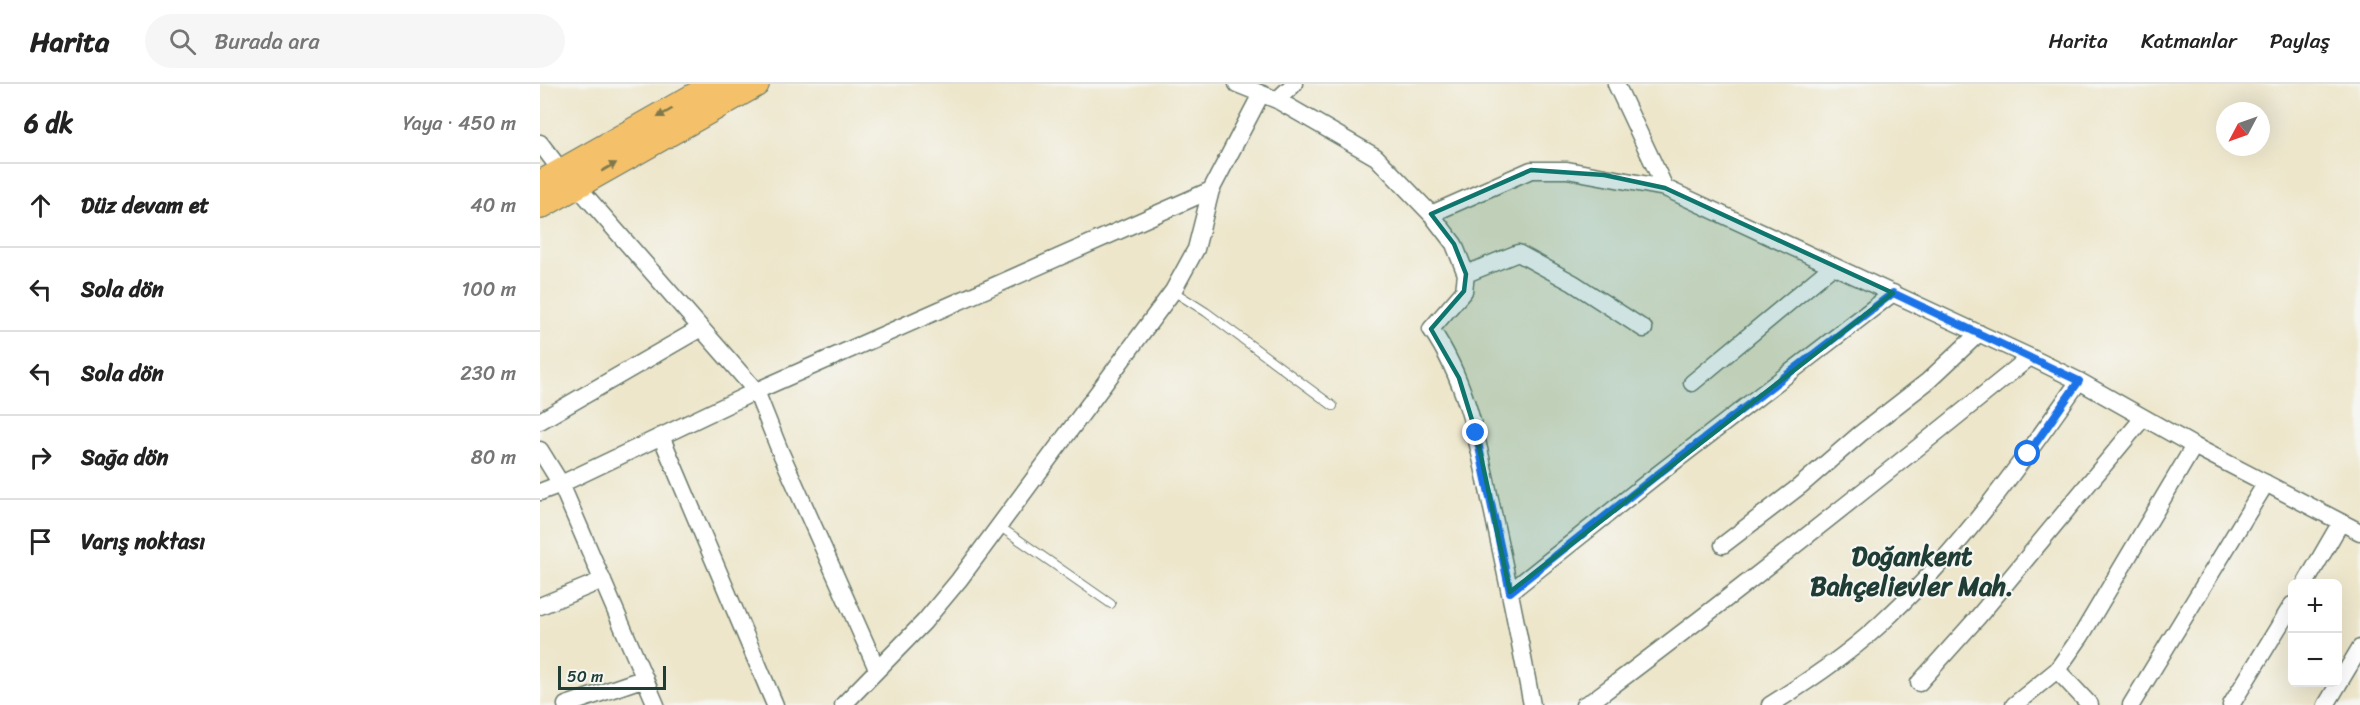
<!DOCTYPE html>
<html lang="tr">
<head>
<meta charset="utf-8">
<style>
  body { margin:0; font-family:Sriracha,sans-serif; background:#f6f6f6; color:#222 }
  .controls { position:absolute; right:18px; bottom:18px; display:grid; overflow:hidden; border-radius:9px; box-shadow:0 6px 24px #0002 }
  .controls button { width:54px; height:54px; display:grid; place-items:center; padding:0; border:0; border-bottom:2px solid #e0e0e0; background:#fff; color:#222; font:30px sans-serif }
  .compass { position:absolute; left:1676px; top:18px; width:54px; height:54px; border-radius:50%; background:#fff; box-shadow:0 6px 24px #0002; rotate:229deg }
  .scale { position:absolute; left:18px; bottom:15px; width:108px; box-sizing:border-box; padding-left:6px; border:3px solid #1f3d34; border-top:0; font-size:16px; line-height:21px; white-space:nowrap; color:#1f3d34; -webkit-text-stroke:4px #f6f6f2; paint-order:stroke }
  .stop { position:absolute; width:18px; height:18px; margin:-14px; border:4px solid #1a73e8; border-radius:50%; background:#fff }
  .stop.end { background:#1a73e8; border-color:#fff; box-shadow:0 2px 6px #0008 }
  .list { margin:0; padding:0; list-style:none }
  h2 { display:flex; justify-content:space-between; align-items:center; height:78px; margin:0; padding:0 24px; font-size:26px }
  h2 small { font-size:20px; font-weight:400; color:#767676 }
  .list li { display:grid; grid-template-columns:39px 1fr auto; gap:18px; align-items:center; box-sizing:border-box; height:84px; padding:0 24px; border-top:2px solid #e0e0e0 }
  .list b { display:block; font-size:22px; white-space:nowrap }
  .list em { font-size:20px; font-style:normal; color:#767676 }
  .icon { flex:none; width:33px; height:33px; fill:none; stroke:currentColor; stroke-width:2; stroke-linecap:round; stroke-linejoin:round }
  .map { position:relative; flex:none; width:1820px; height:621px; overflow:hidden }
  header { display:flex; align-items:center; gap:36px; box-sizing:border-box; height:84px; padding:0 30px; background:#fff; border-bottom:2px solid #e0e0e0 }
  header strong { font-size:28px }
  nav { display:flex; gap:33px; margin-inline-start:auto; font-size:21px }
  .search { width:420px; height:54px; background:#f6f6f6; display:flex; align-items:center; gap:15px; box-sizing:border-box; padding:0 21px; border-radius:33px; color:#767676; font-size:22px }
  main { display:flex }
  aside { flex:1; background:#fff }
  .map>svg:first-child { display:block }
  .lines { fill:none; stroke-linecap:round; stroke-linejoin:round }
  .service-casing { stroke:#677869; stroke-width:10 }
  .minor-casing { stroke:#677869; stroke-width:19 }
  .primary-casing { stroke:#677869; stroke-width:28 }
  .service { stroke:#fff; stroke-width:8 }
  .minor { stroke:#fff; stroke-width:16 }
  .primary { stroke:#f4c16a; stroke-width:26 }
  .oneway { fill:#7f784c }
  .route { stroke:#1a73e8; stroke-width:8 }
  .marked { fill:#0f766e; fill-opacity:0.2; stroke:#0f766e; stroke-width:4.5; stroke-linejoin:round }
  .labels { text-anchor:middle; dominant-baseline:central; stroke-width:4.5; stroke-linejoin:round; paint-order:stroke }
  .district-label { font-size:26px; font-weight:bold; fill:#1f3d34; stroke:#f6f6f2 }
</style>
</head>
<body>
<header>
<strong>Harita</strong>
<div class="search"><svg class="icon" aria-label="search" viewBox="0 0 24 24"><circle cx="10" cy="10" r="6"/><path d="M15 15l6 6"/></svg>Burada ara</div>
<nav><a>Harita</a><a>Katmanlar</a><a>Paylaş</a></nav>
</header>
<main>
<aside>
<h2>6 dk<small>Yaya · 450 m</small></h2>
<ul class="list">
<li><svg class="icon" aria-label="ahead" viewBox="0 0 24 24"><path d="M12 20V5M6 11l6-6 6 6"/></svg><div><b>Düz devam et</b></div><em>40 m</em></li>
<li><svg class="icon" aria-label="left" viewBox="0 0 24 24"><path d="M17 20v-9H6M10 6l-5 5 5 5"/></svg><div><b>Sola dön</b></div><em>100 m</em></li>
<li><svg class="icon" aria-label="left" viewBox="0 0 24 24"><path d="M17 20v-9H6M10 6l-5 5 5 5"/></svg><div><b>Sola dön</b></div><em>230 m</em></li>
<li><svg class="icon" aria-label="right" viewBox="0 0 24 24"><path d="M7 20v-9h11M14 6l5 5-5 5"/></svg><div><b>Sağa dön</b></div><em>80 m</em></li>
<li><svg class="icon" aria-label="arrive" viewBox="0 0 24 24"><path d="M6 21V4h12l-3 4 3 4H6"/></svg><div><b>Varış noktası</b></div></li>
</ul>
</aside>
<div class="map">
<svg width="1820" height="621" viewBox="0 0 1820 621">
  <rect width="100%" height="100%" fill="#f6f6f2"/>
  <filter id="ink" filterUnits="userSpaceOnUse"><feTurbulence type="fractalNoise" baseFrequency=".0167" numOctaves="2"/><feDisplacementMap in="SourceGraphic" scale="12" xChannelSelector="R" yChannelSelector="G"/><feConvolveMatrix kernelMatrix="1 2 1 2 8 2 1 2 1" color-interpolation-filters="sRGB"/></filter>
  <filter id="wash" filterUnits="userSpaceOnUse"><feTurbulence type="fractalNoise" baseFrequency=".008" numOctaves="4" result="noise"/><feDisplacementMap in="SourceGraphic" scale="24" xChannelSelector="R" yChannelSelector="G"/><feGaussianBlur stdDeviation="1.35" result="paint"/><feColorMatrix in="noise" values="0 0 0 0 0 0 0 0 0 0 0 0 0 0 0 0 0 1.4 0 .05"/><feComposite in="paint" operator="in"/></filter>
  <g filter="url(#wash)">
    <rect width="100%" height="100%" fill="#ede6cb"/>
  </g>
  <g filter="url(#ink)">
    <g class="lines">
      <g class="service-casing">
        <path id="service" d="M633,207l33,21 127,94
          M459,442l112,78"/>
      </g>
      <g class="minor-casing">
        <path id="minor" d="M697,0l40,16 99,57 55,57 23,30 12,30 -2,17 -33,38c38,55 48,120 62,184 14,64 27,128 39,192
          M1076,0l49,104
          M737,16l17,-16
          M0,59l22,29
          M37,102l179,205 24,60 97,218
          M891,130l100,-44h36l98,18 365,169 49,24 115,65 166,86
          M926,190l52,-21 55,30 71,46
          M1152,299l141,-117
          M0,337l161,-93
          M121,352l114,269
          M0,366l21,34 95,221
          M0,408l21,-8 195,-93 455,-201
          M1183,461l77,-59 60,-52 68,-53 51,-48
          M1765,500l36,-62
          M970,508l143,-114 240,-185
          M0,522l63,-26
          M1517,586l33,35
          M1379,599l59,-66 165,-199
          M26,621l79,-27
          M303,621l81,-83 35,-42 214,-289 23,-42 15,-59 50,-96
          M1044,621l8,-4c149,-111 294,-227 438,-344
          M1230,621c42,-26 85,-55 120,-90 73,-69 131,-152 189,-234
          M1474,621l43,-35 24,-34 113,-190
          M1591,621l135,-222
          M1691,621l61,-100
          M1786,621l34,-57"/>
      </g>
      <g class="primary-casing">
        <path id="primary" d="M0,100l176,-100
          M0,122l216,-122"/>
      </g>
      <use href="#service" class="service"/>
      <use href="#minor" class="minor"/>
      <use href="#primary" class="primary"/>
    </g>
    <defs><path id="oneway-solid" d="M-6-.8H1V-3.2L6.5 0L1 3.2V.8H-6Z" transform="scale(1.5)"/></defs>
    <g class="oneway">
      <use href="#oneway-solid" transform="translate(125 29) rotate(150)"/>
      <use href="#oneway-solid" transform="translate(69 83) rotate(-30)"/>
    </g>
  </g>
  <g class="lines" filter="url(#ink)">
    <path class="route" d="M936,349l34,159 143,-114 240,-185 186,88 -51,73"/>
  </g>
  <path class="marked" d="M991,86l73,5 61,13 228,105 -383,299 -34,-159 -17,-55 -28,-49 33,-38 2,-17 -12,-30 -23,-30z"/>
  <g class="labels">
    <g class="district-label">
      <text x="1372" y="472">Doğankent<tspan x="1372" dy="30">Bahçelievler Mah.</tspan></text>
    </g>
  </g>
</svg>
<div class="controls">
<button>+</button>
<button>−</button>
</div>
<svg class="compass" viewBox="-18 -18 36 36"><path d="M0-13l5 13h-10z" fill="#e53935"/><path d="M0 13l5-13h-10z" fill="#767676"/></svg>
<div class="scale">50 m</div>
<div class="stop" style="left:1488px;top:370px"></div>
<div class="stop end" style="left:936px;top:349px"></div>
</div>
</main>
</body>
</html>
